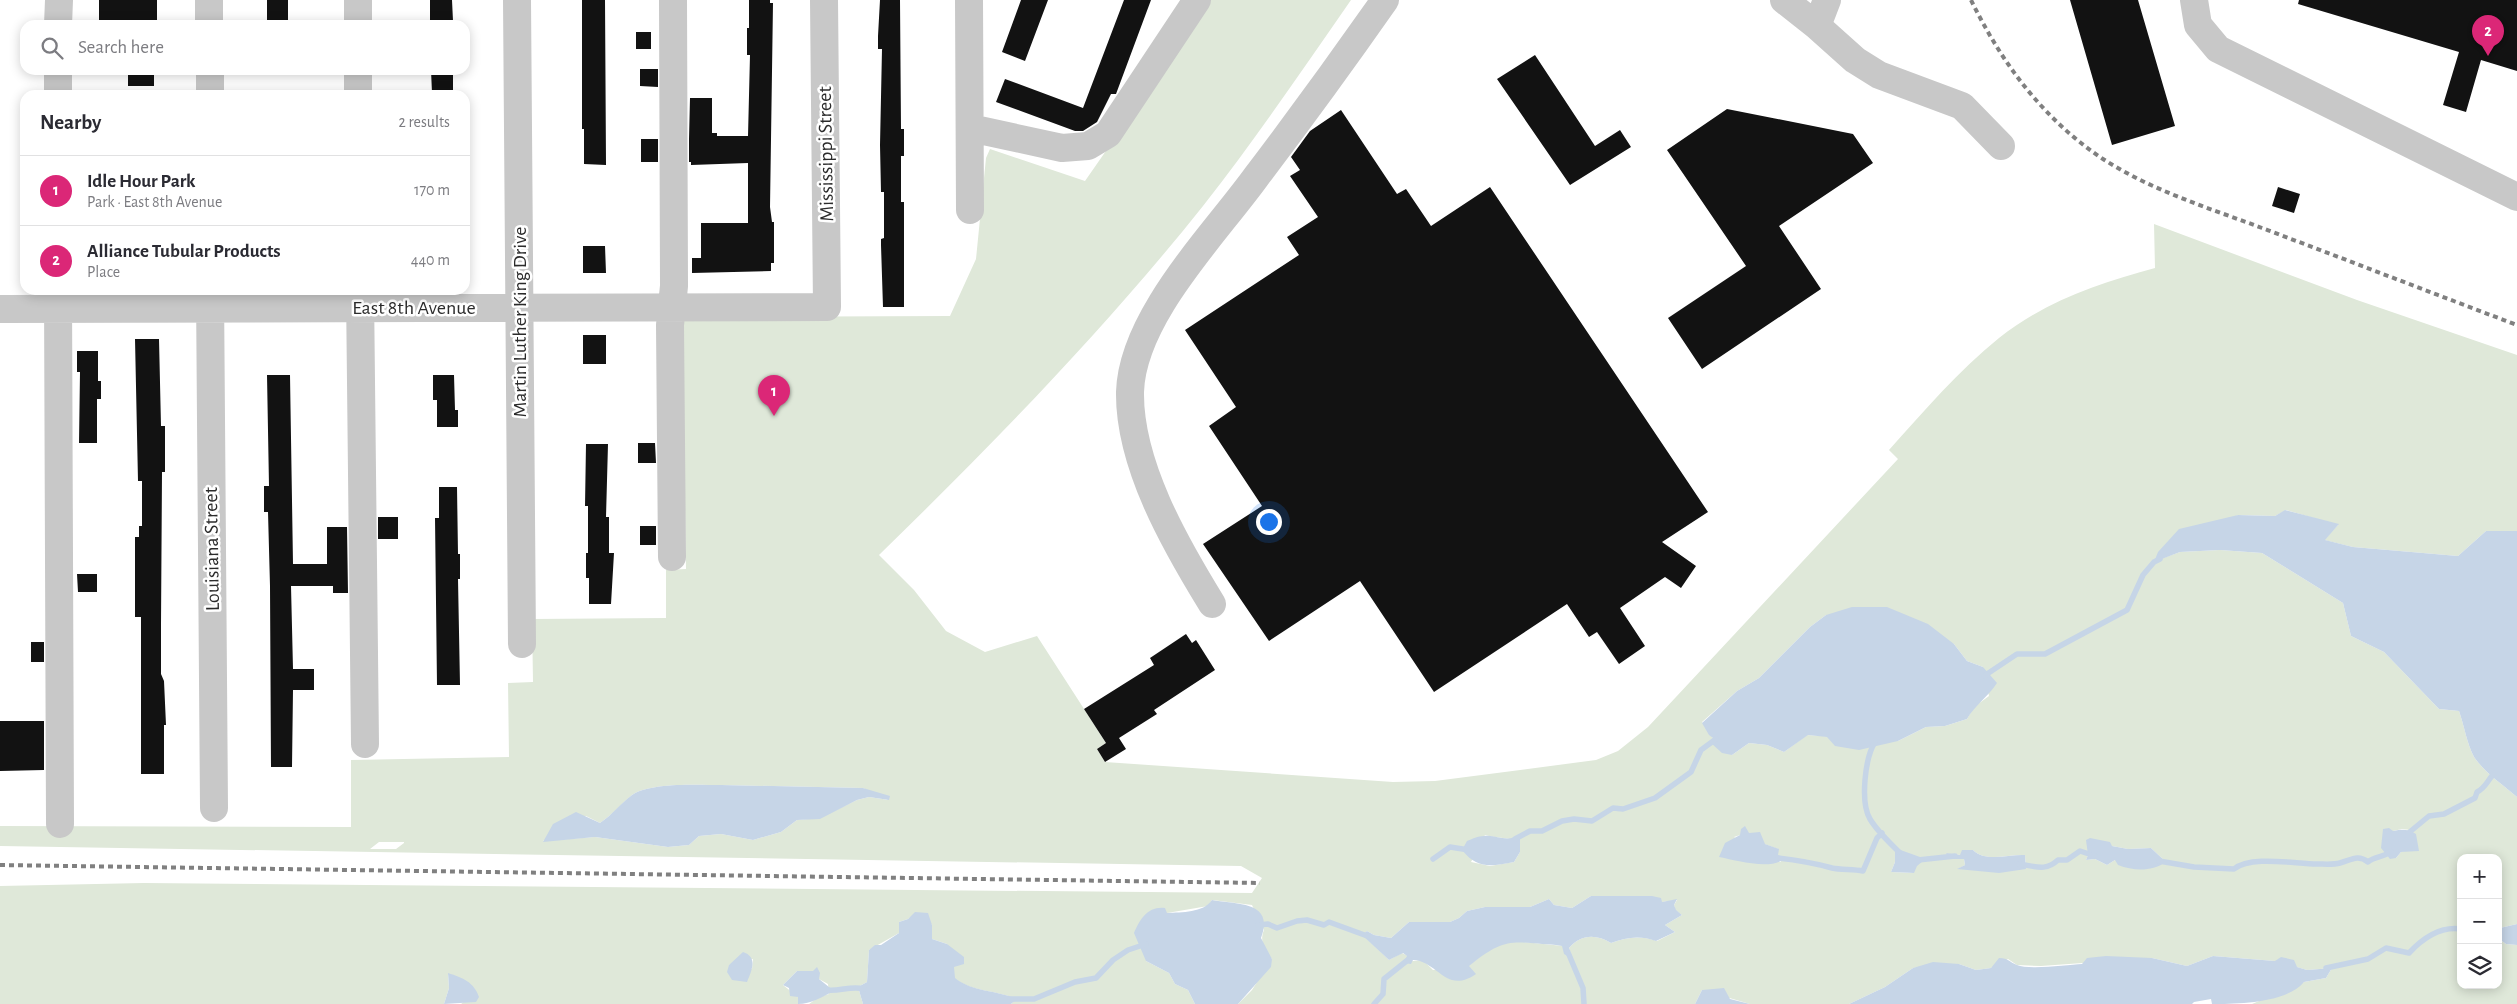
<!DOCTYPE html>
<html lang="en">
<head>
<meta charset="utf-8">
<style>
  body { margin:0; font-family:"Alegreya Sans",sans-serif; background:#f7f7f7; color:#2b2b33 }
  .controls { position:absolute; right:15px; bottom:15px; display:grid; overflow:hidden; border-radius:10px; box-shadow:0 2px 12px #0003 }
  .controls button { width:45px; height:45px; display:grid; place-items:center; padding:0; border:0; border-bottom:1px solid #e1e1e2; background:#fff; color:#2b2b33; font:25px sans-serif }
  .you { position:absolute; left:1268px; top:521px; width:18px; height:18px; margin:-12px; border:4px solid #fff; border-radius:50%; background:#1a73e8; box-shadow:0 0 0 8px #1a73e833 }
  .badge { display:grid; place-items:center; width:32px; height:32px; border-radius:50%; background:#db2777; color:#fff; font-size:16px; font-weight:700 }
  .pin { position:absolute; translate:-50% -41px; filter:drop-shadow(0 1px 2px #0008) }
  .pin::after { content:''; position:absolute; top:26px; width:18px; height:15px; background:inherit; clip-path:polygon(0 0,100% 0,50% 100%) }
  .list { margin:0; padding:0; list-style:none }
  h2 { display:flex; justify-content:space-between; align-items:center; height:65px; margin:0; padding:0 20px; font-size:21px }
  h2 small { font-size:16px; font-weight:400; color:#7c7c81 }
  .list li { display:grid; grid-template-columns:32px 1fr auto; gap:15px; align-items:center; box-sizing:border-box; height:70px; padding:0 20px; border-top:1px solid #e1e1e2 }
  .list b { display:block; font-size:19px; white-space:nowrap }
  .list p { margin:0; font-size:16px; white-space:nowrap; color:#7c7c81 }
  .list em { font-size:16px; font-style:normal; color:#7c7c81 }
  .icon { flex:none; width:28px; height:28px; fill:none; stroke:currentColor; stroke-width:2; stroke-linecap:round; stroke-linejoin:round }
  .map { position:relative; flex:none; width:2517px; height:1004px; overflow:hidden }
  .search { position:absolute; background:#fff; box-shadow:0 2px 12px #0003; left:20px; top:20px; width:450px; height:55px; display:flex; align-items:center; gap:12px; box-sizing:border-box; padding:0 18px; border-radius:15px; color:#7c7c81; font-size:19px }
  .panel { position:absolute; background:#fff; box-shadow:0 2px 12px #0003; left:20px; top:90px; width:450px; height:205px; border-radius:15px }
  .map>svg:first-child { display:block }
  .green { fill:#dfe8d9; fill-rule:evenodd }
  .water { fill:#c6d5e7 }
  .lines { fill:none; stroke-linecap:round; stroke-linejoin:round }
  .stream { stroke:#c6d5e7; stroke-width:5.5 }
  .building { fill:#121212 }
  .minor { stroke:#c8c8c8; stroke-width:28 }
  .rail { stroke:#808080; stroke-width:4; stroke-dasharray:5 4; stroke-linecap:butt }
  .labels { text-anchor:middle; dominant-baseline:central; stroke-width:5; stroke-linejoin:round; paint-order:stroke }
  .street-label { font-size:20px; fill:#2b2b2b; stroke:#fff }
</style>
</head>
<body>
<div class="map">
<svg width="2517" height="1004" viewBox="0 0 2517 1004">
  <rect width="100%" height="100%" fill="#fff"/>
  <path class="green" d="M1211,0h140c-48,69 -96,140 -148,206 -99,124 -210,238 -324,349l35,35 32,41 39,21 52,-16 69,107 -9,6 8,13 288,20 42,-1 161,-21 22,-9 30,-24 250,-268 -9,-9c35,-39 69,-79 110,-112 45,-36 100,-55 156,-70l-1,-44 203,76 160,55v176h-31l-28,25 -105,-9 -29,-7 14,-15 -52,-15 -11,6 -37,-1 -83,46 25,-9 40,-2 42,3 81,50 8,33 33,16 55,57 20,2c5,14 8,33 15,46 11,16 28,27 43,40v127l-17,4 -2,10v-80h-37v127h37v-47l8,6 11,1v59h-265l52,-22 22,-4 6,-10 -25,2 -32,-9 -62,-5 -26,10 -35,-8 -111,8 -24,-1 -9,-6 -17,9 -15,2 -17,-6 -46,4 -28,19 -36,17h-99l-48,-14 -7,14h-457l14,-14 20,-31c-7,-10 -13,-17 -8,-29l-12,-25 -40,-5 -4,6 -41,7 -21,48 23,12 6,11 13,6 7,14h-184l5,-5c-19,-9 -45,-7 -62,-21v-11l-7,-23 -15,-5v-14l-9,-11 -7,-1 -8,6 -9,3v11l-30,17 -2,32 -9,5 5,17h-54l10,-7 10,-3 -1,-10 -9,-5 -6,-8h-16l-14,14 15,12v7h-337l4,-3 -17,-27 1,14 -5,16h-444v-118l144,-3 1108,10 10,-15 -21,-12 -1241,-20v-20l351,1v-67l158,-3 -1,-74 25,-1 -1,-63 134,-1v-48l20,-1 -4,-252 268,-1 26,-57 10,-101 4,-9 95,32zM1826,615l128,29 13,17 16,6 6,29 -15,11 -7,12 -22,7 -19,1 -28,14 -91,-6 -23,17 -17,-7 -18,-2 -17,12 -19,-17 -11,-16 35,-31 22,-13 51,-51zM721,785l142,3 26,12 -20,-3 -12,3 -37,18 -23,2 -16,12 -28,8 -32,-6 -22,2 -10,9 -21,2 -73,-10 -52,4 43,-25 14,7c12,-8 21,-19 32,-28 18,-13 68,-10 89,-10zM2402,829l8,1 -1,20 -8,2 -5,6 -3,-27zM1485,835c10,3 29,3 35,7v10l-6,10 -24,4 -19,-4zM1740,835l38,14v6l3,7h-5l-42,-25zM379,842h25v1l-8,6h-26zM2112,846l16,3 23,-1 15,14 -51,-2 -8,5 -12,-6 -9,1 2,-5zM1963,850h10c13,13 35,4 52,5l1,14h-68l7,-4 -1,-6h-13l-4,-5 14,1zM1895,862l19,11 -23,-1zM1591,896l71,6 15,-2 -3,5 1,5 7,5 -17,10 10,7 -18,9c-17,-6 -30,-4 -46,2 -15,-9 -30,-9 -42,5l2,6 -8,-8 -49,-5 -19,4 -27,21 -35,4 -10,-10 -19,2 4,-6 -6,-3 -13,7 -26,-25 4,-4 7,4 17,3 18,-16h41l9,-4 8,-7 18,-4h45l19,-8 5,6 18,3zM753,959l-1,10 -23,-4z"/>
  <path class="water" d="M2285,510l54,14 -14,16 28,7 105,9 28,-25h31v266c-15,-13 -32,-24 -43,-40 -7,-13 -10,-32 -15,-46l-20,-2 -55,-57 -33,-16 -8,-33 -81,-50 -42,-3 -40,2 -26,10 4,-10 21,-23 59,-14 37,1z
    M1852,607h35l41,17 26,20 13,17 16,6 14,16c-9,14 -22,22 -30,36l-22,7 -19,1 -28,14 -39,9 -24,-4 -8,-9 -19,-2 -24,17 -17,-7 -18,-2 -17,12 -10,-2 -11,-10 2,-5 -4,-3 -7,-12 35,-32 22,-13 51,-51 16,-12z
    M721,785l142,3 27,8 -1,4 -20,-3 -12,3 -37,19 -23,1 -16,12 -28,8 -32,-6 -22,2 -10,9 -21,2 -73,-10 -52,5 10,-18 23,-12 24,11c12,-8 21,-20 32,-28 18,-13 68,-10 89,-10z
    M1745,826l4,7 11,-1 5,12 14,5 -1,6 7,3c-13,13 -50,2 -66,-1l6,-14 15,-8 1,-6z
    M2389,828l4,3c10,-2 15,-2 23,3l3,17 -18,1 -5,6 -6,1 -9,-11 2,-19z
    M1520,834v18l-6,10c-22,4 -36,8 -52,-12l5,-9c5,-2 11,-5 17,-5 13,-2 23,8 36,-2z
    M2090,838l20,4 2,4 16,3 23,-1 15,14c-15,10 -32,9 -48,3l-3,-5 -8,5 -12,-6 -9,1 2,-5 -2,-15z
    M1895,848l25,9 3,4 -6,5 -3,7 -23,-1 4,-10z
    M1962,850h11c13,13 36,4 52,5l1,14 -27,4 -42,-4 8,-4 -1,-6h-13l-5,-6 14,2z
    M1591,896h61l9,2 1,4 15,-3 -3,6 2,5 6,5 -17,10 10,7 -19,9c-16,-6 -29,-4 -45,2 -15,-9 -30,-9 -42,5v9l-5,-3 -2,-8 -6,-1c-45,-3 -50,-9 -87,21l7,8c-30,21 -38,-13 -63,-14l-2,4 -7,-1 3,-7 -4,-3 -14,7 -27,-25 5,-4 7,4 17,3 18,-16h41l9,-4 8,-7 18,-4h45l19,-8 5,6 18,3z
    M1212,900c24,5 63,0 49,38l11,21 -1,8 -33,37h-43l-7,-14 -13,-6 -6,-11 -23,-12 -12,-28c6,-14 14,-27 31,-25l2,5c15,-1 36,0 45,-13z
    M915,912l13,1 4,12v14l15,5 17,13v7l-10,3 1,11c17,14 42,12 62,21l-6,5h-148l-5,-17 9,-5 2,-32 6,-5h6l18,-12v-11l9,-3z
    M2517,924v21l-11,-1 -8,-6 2,-10z
    M743,952c15,5 9,18 4,30l-15,-2 -5,-8 2,-7z
    M2106,956l46,2 35,8 26,-10 62,5 6,-4 13,3 3,7 10,3 25,-2 -6,10 -22,4c-17,21 -66,22 -92,22l-1,-5 -17,3 -2,2h-343l36,-17 28,-19 20,-6 26,2 17,6 15,-2 8,-10c10,0 10,4 18,7 12,5 51,0 65,-1l5,-6z
    M817,967l3,6 -1,6 15,12c-12,6 -23,13 -36,13v-7l-8,-1 -1,-8 -6,-3 14,-14h16z
    M448,973c15,5 26,9 31,24l-3,5 -32,2 5,-16z
    M1724,988l6,11 20,5h-55l7,-14z"/>
  <g class="lines">
    <path class="stream" d="M1984,676l33,-22h28l82,-44 16,-35 11,-13 6,-3
      M1875,742c-10,16 -15,60 -5,77 7,12 19,23 29,33
      M2406,835l23,-19 15,-2 31,-16 2,-6c10,-5 11,-14 19,-20
      M1515,839l15,-8h12l20,-10 12,-2 18,2 21,-13 10,1 32,-11 36,-26 10,-22 15,-11
      M1778,858c18,2 36,5 54,10 9,2 21,1 31,3l14,-33 5,-5
      M1433,859l17,-12 19,3
      M1918,860l37,-4
      M2159,861l35,6 40,2c17,-14 61,-5 83,-5 7,0 16,1 23,-1 11,-3 18,-9 28,-1 7,-6 18,-5 23,-11
      M2019,864c16,2 26,8 39,-4h9l13,-9 15,5
      M1258,925l10,-1 9,4 20,-7 10,-1 17,5 5,-3 41,15
      M1567,950l16,38 1,16
      M2326,968l42,-9 18,-11 23,5c14,-15 31,-27 52,-24
      M826,990c13,2 26,-5 38,-1
      M1010,999h24l41,-17 21,-4 17,-18 15,-10 18,-6
      M1374,1004l9,-10 1,-15 25,-20"/>
  </g>
  <path class="building" d="M99,0h58v25h-58z
    M267,0h21v25h-21z
    M430,0h22l1,21 -23,1z
    M582,0h23l1,165 -22,-1v-35h-2z
    M749,0h21v3h3l-3,204 2,15h2v41h-3v8l-79,2v-15h9v-35h47v-60l-57,2v-3h-2v-23l1,-41h22v35h5v3h31l2,-81h-3v-27h2z
    M880,0h20l1,129h3v27h-3v46h3v105h-21l-2,-62v-6l3,-1v-46h-3l-1,-47 2,-96h-4v-13z
    M1021,0h27l-23,61 -23,-9z
    M1124,0h27l-35,94h-5l-14,28 -14,9h-8l-79,-29 9,-23 78,29z
    M2070,0h68l37,126 -63,19z
    M2299,0h218v71l-36,-11 -15,52 -23,-7 16,-53 -161,-48z
    M636,32h15v17h-15z
    M1535,55l60,91 25,-16 11,17 -61,38 -73,-106z
    M640,69h18v18l-18,-1z
    M128,70h26v16h-26z
    M431,70h22v22l-21,1z
    M1727,109l126,25 20,29 -94,63 42,63 -119,80 -34,-51 78,-52 -79,-116z
    M1341,110l56,84 9,-5 25,37 59,-39 218,325 -46,30 34,24 -15,22 -16,-11 -45,31 25,38 -26,18 -22,-32 -8,5 -22,-33 -133,88 -74,-111 -91,60 -66,-97 59,-38 -53,-80 27,-19 -51,-77 114,-75 -12,-18 31,-20 -28,-41 10,-6 -9,-13 19,-26z
    M641,139h17v23h-17z
    M2278,187l22,7 -6,19 -22,-7z
    M583,246h22l1,27h-23z
    M583,335h23v29h-23z
    M135,339h24l2,87h4v46h-3l-1,152v50l3,7 2,44h-2v49h-23v-157h-6v-80h4v-11h3v-45h-4z
    M77,351h21v30h3v18h-4v44h-18l1,-71h-3z
    M267,375h23l3,189h34v-37h20l1,66h-15v-7h-42l2,83h21v21h-21l-1,77h-21l-1,-181 -2,-74h-4v-26h5z
    M433,375h21l1,35h3v17h-21v-27h-4z
    M638,443h17l1,20h-18z
    M586,444h22l-2,73h3v36h5l-3,51h-22v-26h-3v-25h2v-47h-3z
    M439,487h18l1,67h2v25h-2l2,106h-23l-2,-167h4z
    M378,517h20v22h-20z
    M640,526h16v19h-16z
    M77,574h20v18h-19z
    M1186,634l6,9 4,-3 19,30 -61,40 3,4 -38,24 7,11 -21,13 -8,-13 9,-6 -22,-34 70,-44 -4,-7z
    M31,642h13v20h-13z
    M0,721h44v49l-44,1z"/>
  <g class="lines">
    <path class="minor" d="M209,0v25
      M358,0v25
      M517,0l5,644
      M969,0l1,210
      M1784,0l33,26
      M1827,0l-10,26 38,34 24,15 83,31 39,40
      M2194,0l4,25 20,24 299,148
      M58,25l1,-25
      M210,70v25
      M358,70v25
      M58,95v-25
      M970,128l92,20 26,-2 20,-12 89,-134
      M58,290l2,534
      M210,290l4,518
      M360,291l5,453
      M0,309l827,-2 -3,-307
      M672,557l-2,-232 4,-39 -1,-286
      M1212,604c-37,-60 -83,-140 -82,-212 2,-75 84,-157 126,-215 44,-58 87,-117 129,-177"/>
    <path class="rail" d="M1971,0c27,55 61,104 110,143 52,42 120,62 181,85 85,32 170,65 255,97
      M0,865l1260,18"/>
  </g>
  <g class="labels">
    <g class="street-label">
      <text transform="translate(826 154) rotate(-91)">Mississippi Street</text>
      <text x="414" y="308">East 8th Avenue</text>
      <text transform="translate(520 322) rotate(-90)">Martin Luther King Drive</text>
      <text transform="translate(212 549) rotate(-91)">Louisiana Street</text>
    </g>
  </g>
</svg>
<div class="controls">
<button>+</button>
<button>−</button>
<button><svg class="icon" aria-label="layers" viewBox="0 0 24 24"><path d="M12 4l9 5-9 5-9-5zM3 14l9 5 9-5"/></svg></button>
</div>
<div class="you"></div>
<div class="pin badge" style="left:774px;top:416px">1</div>
<div class="pin badge" style="left:2488px;top:56px">2</div>
<div class="search"><svg class="icon" aria-label="search" viewBox="0 0 24 24"><circle cx="10" cy="10" r="6"/><path d="M15 15l6 6"/></svg>Search here</div>
<section class="panel">
<h2>Nearby<small>2 results</small></h2>
<ul class="list">
<li><span class="badge">1</span><div><b>Idle Hour Park</b><p>Park · East 8th Avenue</p></div><em>170 m</em></li>
<li><span class="badge">2</span><div><b>Alliance Tubular Products</b><p>Place</p></div><em>440 m</em></li>
</ul>
</section>
</div>
</body>
</html>
